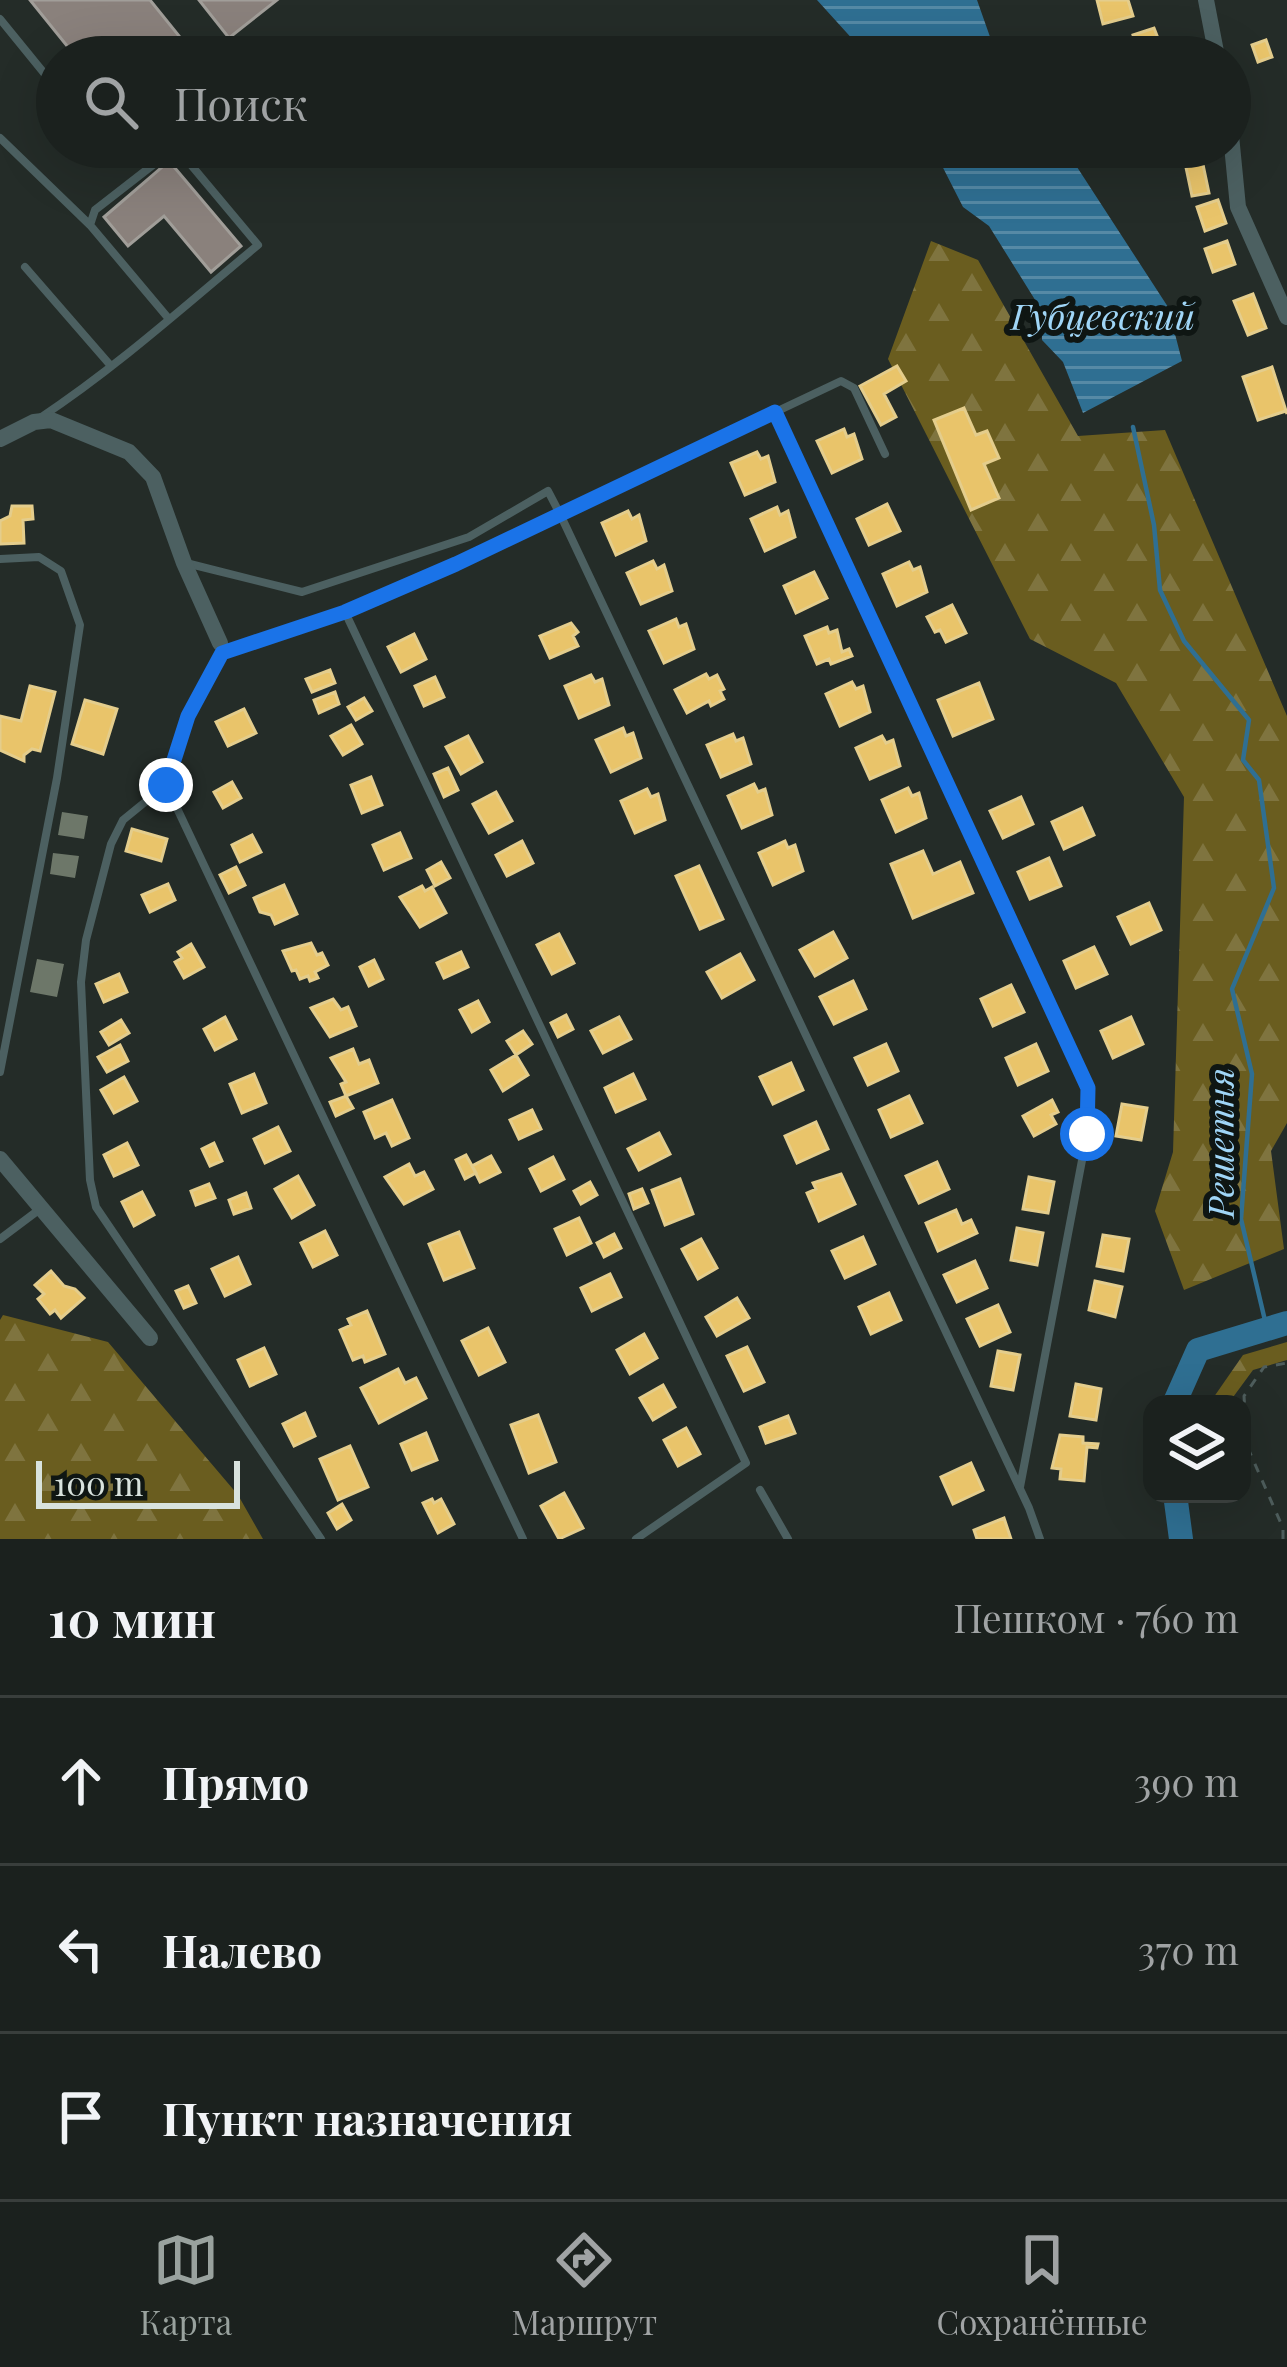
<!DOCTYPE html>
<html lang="ru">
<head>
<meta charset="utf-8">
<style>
  body { margin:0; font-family:"Playfair Display",serif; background:#242927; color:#f1f3f6 }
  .controls { position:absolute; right:36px; bottom:36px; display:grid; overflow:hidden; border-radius:24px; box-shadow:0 12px 48px #0002 }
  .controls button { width:108px; height:108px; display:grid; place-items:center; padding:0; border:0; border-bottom:3px solid #393e3c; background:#1b211e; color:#f1f3f6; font:60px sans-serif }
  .scale { position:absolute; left:36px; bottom:30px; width:204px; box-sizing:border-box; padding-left:12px; border:6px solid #d8e2dd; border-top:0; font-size:33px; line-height:42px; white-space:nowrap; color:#d8e2dd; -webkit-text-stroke:9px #0f1613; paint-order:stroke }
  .stop { position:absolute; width:36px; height:36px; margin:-27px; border:9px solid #1a73e8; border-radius:50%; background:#fff }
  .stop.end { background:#1a73e8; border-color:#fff; box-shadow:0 3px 12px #0008 }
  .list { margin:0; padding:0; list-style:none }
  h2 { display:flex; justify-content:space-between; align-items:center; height:156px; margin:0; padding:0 48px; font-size:51px }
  h2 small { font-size:39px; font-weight:400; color:#a0a3a4 }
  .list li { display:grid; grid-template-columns:78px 1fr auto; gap:36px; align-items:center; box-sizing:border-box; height:168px; padding:0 48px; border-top:3px solid #393e3c }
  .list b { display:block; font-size:45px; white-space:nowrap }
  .list em { font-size:39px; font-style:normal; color:#a0a3a4 }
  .icon { flex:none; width:66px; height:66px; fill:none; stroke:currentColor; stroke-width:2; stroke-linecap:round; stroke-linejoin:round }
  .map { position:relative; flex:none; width:1287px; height:1539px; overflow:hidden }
  .search { position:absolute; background:#1b211e; box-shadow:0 12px 48px #0002; left:36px; right:36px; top:36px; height:132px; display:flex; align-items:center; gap:30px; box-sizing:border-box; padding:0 42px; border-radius:66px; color:#a0a3a4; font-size:45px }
  .sheet { height:660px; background:#1b211e }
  nav { display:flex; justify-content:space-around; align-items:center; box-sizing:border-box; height:168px; border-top:3px solid #393e3c; background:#1b211e; font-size:33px; color:#a0a3a4 }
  nav a { display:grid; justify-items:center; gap:6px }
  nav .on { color:#99a29e }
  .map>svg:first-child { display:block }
  .forest { fill:url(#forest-firs) }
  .water { fill:url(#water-rules) }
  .homes { fill:#e9c46a; stroke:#e4cd8c; stroke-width:3 }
  .industry { fill:#8a817c; stroke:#a19e99; stroke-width:3 }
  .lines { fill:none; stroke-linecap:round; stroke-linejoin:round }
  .stream { stroke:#2f6f92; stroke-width:4.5 }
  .river { stroke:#2f6f92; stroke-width:24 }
  .building { fill:#6d7769 }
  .path { stroke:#4e5d5c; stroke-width:3; stroke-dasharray:9 9; stroke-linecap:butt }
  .lane { stroke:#4c6061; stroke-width:8 }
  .street { stroke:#4c6061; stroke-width:16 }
  .route { stroke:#1a73e8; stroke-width:15 }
  .labels { text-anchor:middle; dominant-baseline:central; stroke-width:12; stroke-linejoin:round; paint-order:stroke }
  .water-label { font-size:36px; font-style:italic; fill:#a0d6f7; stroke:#0f1613 }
</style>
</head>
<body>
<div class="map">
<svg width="1287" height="1539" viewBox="0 0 1287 1539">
  <defs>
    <pattern id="forest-firs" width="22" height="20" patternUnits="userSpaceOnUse" patternTransform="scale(3)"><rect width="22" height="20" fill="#6a5d1f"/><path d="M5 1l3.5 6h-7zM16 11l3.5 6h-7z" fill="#7f743f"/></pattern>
    <pattern id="water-rules" width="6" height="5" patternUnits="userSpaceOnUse" patternTransform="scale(3)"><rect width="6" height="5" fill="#2f6f92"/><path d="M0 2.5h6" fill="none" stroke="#568aa6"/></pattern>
  </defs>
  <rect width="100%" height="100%" fill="#242c28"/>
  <path class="forest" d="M931,241l47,19 100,176 87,-6 122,286v407l-16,28 13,98 -100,41 -29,-79 18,-59 11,-355 -68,-114 -86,-44 -142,-280z
    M3,1315l105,27 130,153 25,44h-263v-219z
    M1287,1342v18l-34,10 -25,34h-19l34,-49z"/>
  <path class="water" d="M817,0h160l18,51 8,6h-141l-6,-14z
    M928,147h136l104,160 14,54 -99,52 -20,-51 -21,-22v-29l-53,-85 -26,-19 -27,-53z"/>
  <path class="homes" d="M1097,0h31l5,16 -30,8z
    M1154,28l9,23 -23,6 -7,-22z
    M1266,40l6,17 -14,5 -6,-17z
    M1201,155l8,38 -17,3 -8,-38z
    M1218,200l8,23 -21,8 -8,-24z
    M1227,241l8,23 -22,8 -8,-23z
    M1253,294l13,34 -18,7 -14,-34z
    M897,366l9,15 -22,13 12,23 -15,8 -21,-39z
    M1272,367l15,47 -1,-3 -28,9 -15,-43z
    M964,408l12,27 11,-4 12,27 -15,6 15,34 -28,12 -37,-90z
    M844,429l3,8 7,-3 8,25 -30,14 -15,-32z
    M757,452l4,7 7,-3 7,26 -30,13 -14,-32z
    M887,504l13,27 -31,14 -12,-26z
    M12,506h20l1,13 -10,1 1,23 -24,1v-23l10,-5z
    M777,507l3,8 8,-4 7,26 -30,14 -14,-32z
    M628,511l4,8 7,-4 7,26 -30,14 -14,-32z
    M653,561l4,8 7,-4 8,26 -31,13 -14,-31z
    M909,562l4,8 7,-3 7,25 -30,14 -14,-32z
    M814,572l13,26 -31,15 -12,-27z
    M952,605l14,28 -20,9 -6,-12 -5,2 -8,-15z
    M676,619l3,8 7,-3 8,25 -30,14 -15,-32z
    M571,623l7,9 -5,4 5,10 -28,12 -10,-22z
    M827,627l2,6 8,-3 5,22 7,-3 3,7 -21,8 -2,-5 -12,5 -12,-28z
    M414,634l12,25 -25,13 -13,-25z
    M330,670l5,13 -23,9 -6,-13z
    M706,674l3,5 8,-4 7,14 -4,2 4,8 -13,7 -2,-5 -22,12 -12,-23z
    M591,675l4,7 7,-3 7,26 -30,13 -14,-32z
    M435,677l9,20 -20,9 -9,-20z
    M852,682l4,7 7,-3 7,26 -30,14 -14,-32z
    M979,683l14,36 -40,17 -15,-36z
    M30,686l25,6 -15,59 -8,-2 -8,6v6l-24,-11v-34l21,5z
    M335,692l4,12 -20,9 -5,-13z
    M364,698l8,13 -16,9 -8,-13z
    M85,700l32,9 -14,45 -31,-10z
    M244,709l12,24 -28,13 -12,-24z
    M351,725l11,19 -19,11 -12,-19z
    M623,728l3,8 7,-3 8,25 -30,14 -15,-32z
    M733,734l3,7 7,-3 8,26 -30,13 -14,-32z
    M468,736l14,26 -21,12 -15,-27z
    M882,736l4,7 7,-3 7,26 -30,13 -14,-31z
    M448,768l10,22 -14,7 -10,-23z
    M371,777l11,28 -20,8 -11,-28z
    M232,782l9,16 -18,10 -9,-16z
    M754,784l4,8 7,-3 7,26 -30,13 -14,-32z
    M908,788l4,8 7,-3 7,25 -30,14 -14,-32z
    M647,789l4,8 7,-3 7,26 -30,13 -14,-32z
    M496,792l16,29 -23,12 -16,-29z
    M1021,797l12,27 -30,14 -13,-27z
    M1082,808l12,27 -30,14 -12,-27z
    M132,829l35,10 -6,22 -35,-10z
    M400,833l11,25 -27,12 -11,-25z
    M252,835l9,17 -21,10 -8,-17z
    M522,841l11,22 -26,13 -11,-21z
    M785,841l3,7 7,-3 8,26 -30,14 -14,-32z
    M923,851l10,23 27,-12 13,31 -60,25 -22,-54z
    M1049,858l12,28 -31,13 -12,-27z
    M441,862l9,16 -15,8 -8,-16z
    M699,866l24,53 -23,10 -24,-53z
    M236,867l9,18 -16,8 -9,-18z
    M168,884l7,16 -25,12 -8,-17z
    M284,885l13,29 -22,10 -4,-9 -11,-3 -6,-14z
    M422,886l3,5 7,-4 14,26 -26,14 -20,-30z
    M1149,903l12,27 -30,14 -13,-27z
    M833,932l14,26 -32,18 -15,-26z
    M559,934l15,29 -22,11 -15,-29z
    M311,943l6,12 5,-2 6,12 -13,7 3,6 -8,3 -2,-5 -8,3 -4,-9 -4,1 -9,-20z
    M191,944l13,23 -20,11 -9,-16 7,-4 -4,-6z
    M1094,947l13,27 -31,14 -12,-27z
    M461,952l7,15 -24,11 -7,-15z
    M740,954l14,26 -32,18 -15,-26z
    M374,960l9,19 -14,7 -9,-19z
    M119,974l8,18 -23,10 -8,-18z
    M853,981l13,28 -32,15 -14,-27z
    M1011,985l13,27 -31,14 -12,-27z
    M333,999l8,11 7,-3 8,19 -26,11 -19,-29z
    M478,1001l11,21 -17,10 -12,-22z
    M566,1015l7,14 -15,8 -7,-14z
    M225,1017l11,22 -21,11 -11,-21z
    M619,1017l12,22 -28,14 -12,-22z
    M1131,1017l12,27 -30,14 -12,-27z
    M121,1020l8,13 -20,12 -8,-13z
    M523,1031l9,13 -16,11 -9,-14z
    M886,1044l12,27 -30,14 -13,-27z
    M1036,1044l12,27 -30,14 -12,-27z
    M120,1045l8,16 -21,11 -9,-15z
    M353,1049l6,15 10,-4 9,23 -32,13 -5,-12 5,-2 -15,-24z
    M516,1055l12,20 -25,16 -12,-21z
    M791,1063l12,27 -30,14 -13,-27z
    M254,1074l12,29 -24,10 -12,-29z
    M633,1074l12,25 -29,13 -11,-24z
    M124,1077l13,24 -23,12 -13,-23z
    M346,1096l7,12 -17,8 -6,-14z
    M909,1096l13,27 -31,14 -12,-27z
    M392,1100l17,38 -17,8 -6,-13 -11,5 -11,-26z
    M1052,1100l6,12 -7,3 5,9 -22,12 -11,-20z
    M1122,1104l25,4 -6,32 -25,-4z
    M532,1110l9,19 -22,10 -9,-19z
    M816,1122l12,27 -31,14 -12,-27z
    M278,1127l12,24 -25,12 -11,-24z
    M659,1133l11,21 -31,16 -11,-21z
    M127,1143l11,22 -24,11 -10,-21z
    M214,1143l8,18 -12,5 -8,-17z
    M466,1155l10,18 -11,6 -9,-19z
    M491,1156l9,16 -20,10 -8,-16z
    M553,1157l11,22 -23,12 -11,-22z
    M937,1162l12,27 -30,14 -13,-27z
    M409,1164l6,12 9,-4 9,17 -29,15 -19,-27z
    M841,1174l14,30 -36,17 -12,-28 9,-4 -3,-6z
    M298,1176l16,29 -22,13 -17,-29z
    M1029,1177l25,5 -6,31 -25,-4z
    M680,1179l13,35 -28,11 -13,-35z
    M590,1182l7,13 -16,9 -7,-13z
    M209,1184l6,14 -19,7 -5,-14z
    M642,1189l6,14 -14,6 -5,-15z
    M142,1192l12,23 -20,11 -12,-24z
    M246,1193l5,15 -17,6 -5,-14z
    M956,1210l6,14 9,-4 6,13 -39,18 -12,-28z
    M579,1218l12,25 -24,12 -12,-26z
    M1017,1228l26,5 -6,32 -26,-5z
    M325,1231l12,24 -24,12 -12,-24z
    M459,1232l15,36 -30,12 -15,-36z
    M614,1234l7,14 -17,9 -7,-14z
    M1103,1235l26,4 -6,32 -26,-5z
    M863,1237l12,27 -30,14 -13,-27z
    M701,1239l16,29 -19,11 -16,-30z
    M238,1257l12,27 -25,12 -13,-27z
    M975,1261l12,27 -30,14 -13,-27z
    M51,1271l13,15 11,3 9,9 -23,20 -6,-8 -5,4 -12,-15 6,-5 -9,-9z
    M610,1274l11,23 -29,14 -11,-23z
    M1095,1281l27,6 -7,30 -26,-7z
    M188,1286l8,17 -12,5 -8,-17z
    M889,1293l12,27 -30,14 -12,-27z
    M737,1298l12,20 -32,18 -11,-19z
    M998,1305l12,27 -30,14 -13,-27z
    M367,1311l18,43 -20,8 -2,-6 -10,4 -13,-30 11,-5 -3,-6z
    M488,1328l17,34 -26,13 -17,-34z
    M644,1334l13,24 -27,16 -13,-24z
    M747,1347l17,35 -20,9 -17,-35z
    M264,1348l12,26 -26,12 -12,-26z
    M998,1351l22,4 -7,35 -22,-4z
    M398,1369l7,14 11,-5 10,20 -47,25 -18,-35z
    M1076,1384l25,5 -5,31 -26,-4z
    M663,1385l12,22 -22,13 -13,-22z
    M305,1413l10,23 -21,10 -11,-22z
    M538,1415l18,47 -27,11 -18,-48z
    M788,1416l7,17 -29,10 -6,-16z
    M686,1428l14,26 -22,12 -14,-26z
    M426,1433l11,27 -25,10 -11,-26z
    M1060,1435l23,2v6l15,1 -1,4 -10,-1 -3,34 -24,-2 1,-10 -9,-1z
    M350,1446l18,41 -30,13 -18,-41z
    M971,1463l12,27 -30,14 -12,-27z
    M564,1493l19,35 -24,11 -18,-33z
    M432,1499l2,4 7,-4 13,25 -16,9 -15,-30z
    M342,1504l9,16 -14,9 -9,-16z
    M1004,1518l7,21h-34l-3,-9z"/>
  <path class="industry" d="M30,0h120l42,52 -6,5h-110z
    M199,0h78l-48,38z
    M169,161l72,85 -30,26 -47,-56 -36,30 -24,-29z"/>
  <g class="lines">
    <path class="stream" d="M1133,427l21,98 6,65 24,51 65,79 -6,40 16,20 15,108 -42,101 20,85 -11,145 26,110"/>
    <path class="river" d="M1174,1404l24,-54 89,-27
      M1175,1494l6,45"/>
  </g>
  <path class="building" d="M62,812l26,4 -4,23 -26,-4z
    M53,853l26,3 -4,22 -25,-4z
    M37,959l27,5 -7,33 -27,-5z"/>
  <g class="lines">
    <path class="path" d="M1283,1539v-11l-36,-82 -3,-50 20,-29 23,-4"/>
    <path class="lane" d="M0,19l57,70
      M0,138l90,87
      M25,267l86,99
      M775,412l313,676 -1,46 -67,353
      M40,418c77,-51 147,-114 218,-173l-82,-98 -81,63 -5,15 79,94
      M0,559l39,-2 22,14 19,54 -23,153 -57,294
      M186,563l116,29 167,-55 79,-46 12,23 281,-133 13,7 31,66
      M345,612l215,-98 469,994 11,31
      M221,650l-33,66 -22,69 357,754
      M222,653l123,-41 401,851 -110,76
      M166,785l-43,35 -12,24 -25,96 -5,42 9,198 6,27 225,332
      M0,1239l40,-30
      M760,1490l28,49"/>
    <path class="street" d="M1206,0l11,57
      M1230,125l8,82 49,110
      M0,439l34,-17 17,-2 78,32 24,25 31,86 36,80
      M0,1159l150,179"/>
  </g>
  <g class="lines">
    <path class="route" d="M166,785l22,-69 34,-63 123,-41 111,-48 319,-152 313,676 -1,46"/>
  </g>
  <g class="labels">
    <g class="water-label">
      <text x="1103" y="315">Губцевский</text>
      <text transform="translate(1219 1143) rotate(-90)">Решетня</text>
    </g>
  </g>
</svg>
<div class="controls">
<button><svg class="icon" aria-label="layers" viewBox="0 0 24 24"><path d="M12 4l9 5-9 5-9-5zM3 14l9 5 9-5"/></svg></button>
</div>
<div class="scale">100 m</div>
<div class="stop" style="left:1087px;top:1134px"></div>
<div class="stop end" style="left:166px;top:785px"></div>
<div class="search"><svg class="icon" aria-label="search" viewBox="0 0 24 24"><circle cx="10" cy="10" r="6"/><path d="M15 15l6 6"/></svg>Поиск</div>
</div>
<section class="sheet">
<h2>10 мин<small>Пешком · 760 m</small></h2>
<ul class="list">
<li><svg class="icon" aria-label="ahead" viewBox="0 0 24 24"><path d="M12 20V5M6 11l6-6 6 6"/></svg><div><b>Прямо</b></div><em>390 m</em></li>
<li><svg class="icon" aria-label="left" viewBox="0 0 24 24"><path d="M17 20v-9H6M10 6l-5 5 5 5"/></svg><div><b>Налево</b></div><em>370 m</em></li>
<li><svg class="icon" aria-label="arrive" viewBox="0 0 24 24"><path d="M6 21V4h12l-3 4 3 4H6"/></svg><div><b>Пункт назначения</b></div></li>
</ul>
</section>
<nav>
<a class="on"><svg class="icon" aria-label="map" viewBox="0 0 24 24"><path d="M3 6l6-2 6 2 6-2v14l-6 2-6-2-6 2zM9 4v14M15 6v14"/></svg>Карта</a>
<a><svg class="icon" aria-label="directions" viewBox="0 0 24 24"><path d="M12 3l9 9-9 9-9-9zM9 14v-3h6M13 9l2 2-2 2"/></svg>Маршрут</a>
<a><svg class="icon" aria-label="saved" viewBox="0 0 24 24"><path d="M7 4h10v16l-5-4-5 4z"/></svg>Сохранённые</a>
</nav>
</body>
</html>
